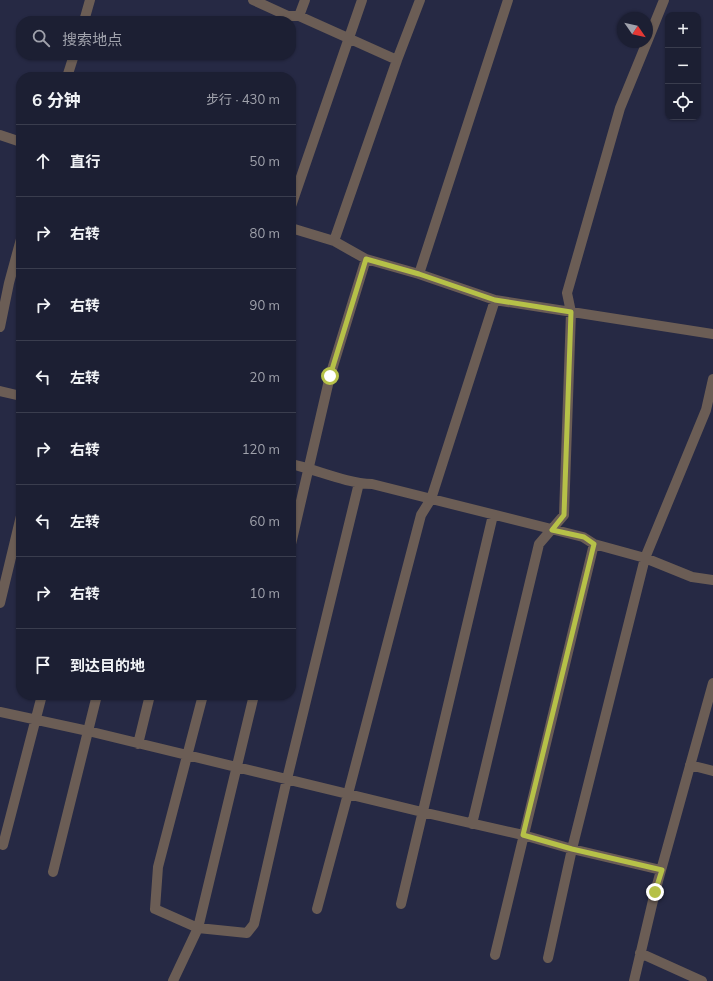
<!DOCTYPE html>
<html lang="zh">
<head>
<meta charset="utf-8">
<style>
  body { margin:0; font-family:Mulish,"Noto Sans SC",sans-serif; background:#292c3f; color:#f1f3f6 }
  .controls { position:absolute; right:12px; top:12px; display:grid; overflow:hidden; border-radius:8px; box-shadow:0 1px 3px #0004 }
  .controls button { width:36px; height:36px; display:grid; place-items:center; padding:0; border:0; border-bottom:1px solid #3a3d4e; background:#1c1f33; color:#f1f3f6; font:20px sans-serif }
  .compass { position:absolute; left:617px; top:12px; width:36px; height:36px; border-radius:50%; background:#1c1f33; box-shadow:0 1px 3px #0004; rotate:124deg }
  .stop { position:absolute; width:12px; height:12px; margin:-9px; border:3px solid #b6c148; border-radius:50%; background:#fff }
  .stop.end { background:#b6c148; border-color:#fff; box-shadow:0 1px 4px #0008 }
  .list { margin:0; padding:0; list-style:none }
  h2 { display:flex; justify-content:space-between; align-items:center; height:52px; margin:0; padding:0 16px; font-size:17px }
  h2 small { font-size:13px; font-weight:400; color:#a0a2ac }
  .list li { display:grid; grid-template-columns:26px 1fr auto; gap:12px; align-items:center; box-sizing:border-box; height:72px; padding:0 16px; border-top:1px solid #3a3d4e }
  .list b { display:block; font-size:15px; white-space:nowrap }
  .list em { font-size:13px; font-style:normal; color:#a0a2ac }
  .icon { flex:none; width:22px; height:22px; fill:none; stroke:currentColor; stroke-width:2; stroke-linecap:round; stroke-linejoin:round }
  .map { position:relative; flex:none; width:713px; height:981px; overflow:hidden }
  .search { position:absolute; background:#1c1f33; box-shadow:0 1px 3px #0004; left:16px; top:16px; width:280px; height:44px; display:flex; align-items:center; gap:10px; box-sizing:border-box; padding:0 14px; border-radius:16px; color:#a0a2ac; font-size:15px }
  .panel { position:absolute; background:#1c1f33; box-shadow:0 1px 3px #0004; left:16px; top:72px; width:280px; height:628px; border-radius:16px }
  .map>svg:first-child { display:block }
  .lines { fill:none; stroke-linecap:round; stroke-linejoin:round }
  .minor { stroke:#6b5d55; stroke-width:10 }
  .route { stroke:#b6c148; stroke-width:5 }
</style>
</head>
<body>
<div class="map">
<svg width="713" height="981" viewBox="0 0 713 981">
  <rect width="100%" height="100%" fill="#262944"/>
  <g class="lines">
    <path class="minor" d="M253,0l35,16h11l98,44
      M299,16l6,-16
      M84,21l6,-21
      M647,42l17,-42
      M67,77l7,-22
      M0,135l21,7
      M291,206l71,-206
      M291,228l43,13 32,18 53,15 76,26 218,34
      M334,241l63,-181 23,-60
      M419,274l89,-274
      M0,327l9,-44 12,-44
      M0,391l21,5
      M291,464c27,6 54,19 81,20l211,53 11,7 51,14 47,19 21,3
      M291,544l39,-168 36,-117
      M0,603l21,-87
      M203,695l-45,172 -3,42 43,19 49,5 7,-9 33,-145 72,-296
      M0,712l88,19 334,81 101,23 49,14 89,21
      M138,744l12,-49
      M690,765l23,6
      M472,824l67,-280 25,-29 7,-203 -4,-19 53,-185 27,-66
      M3,845l39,-150
      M53,872l44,-177
      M401,904l92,-389
      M317,909l31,-115 73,-279 10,-16 64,-199
      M640,953l62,28
      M495,955l99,-411
      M548,958l24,-109 73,-291 61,-148 7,-31
      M173,981l25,-53 56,-233
      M634,981l21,-89 58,-209"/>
  </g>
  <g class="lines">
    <path class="route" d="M330,376l36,-117 53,15 76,26 76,12 -7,203 -12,15 32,7 10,7 -71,291 49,14 90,21 -7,22"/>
  </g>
</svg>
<div class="controls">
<button>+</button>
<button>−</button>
<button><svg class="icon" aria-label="locate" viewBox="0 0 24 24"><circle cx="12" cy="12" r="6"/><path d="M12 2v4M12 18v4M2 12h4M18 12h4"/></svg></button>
</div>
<svg class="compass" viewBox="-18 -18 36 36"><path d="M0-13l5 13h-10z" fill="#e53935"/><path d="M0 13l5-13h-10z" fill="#a0a2ac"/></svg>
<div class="stop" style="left:330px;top:376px"></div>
<div class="stop end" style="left:655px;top:892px"></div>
<div class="search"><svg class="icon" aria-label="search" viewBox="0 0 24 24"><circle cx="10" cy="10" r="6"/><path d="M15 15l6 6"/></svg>搜索地点</div>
<section class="panel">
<h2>6 分钟<small>步行 · 430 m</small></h2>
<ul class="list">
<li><svg class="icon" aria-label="ahead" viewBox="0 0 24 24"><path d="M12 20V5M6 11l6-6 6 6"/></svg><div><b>直行</b></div><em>50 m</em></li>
<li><svg class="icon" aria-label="right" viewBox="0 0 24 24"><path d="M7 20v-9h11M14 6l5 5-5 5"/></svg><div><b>右转</b></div><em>80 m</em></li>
<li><svg class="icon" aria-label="right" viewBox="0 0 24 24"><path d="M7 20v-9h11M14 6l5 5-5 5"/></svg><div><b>右转</b></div><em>90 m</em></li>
<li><svg class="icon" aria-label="left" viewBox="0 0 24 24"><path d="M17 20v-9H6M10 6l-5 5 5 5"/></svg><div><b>左转</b></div><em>20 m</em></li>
<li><svg class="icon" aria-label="right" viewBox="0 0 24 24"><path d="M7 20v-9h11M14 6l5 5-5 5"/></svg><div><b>右转</b></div><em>120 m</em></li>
<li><svg class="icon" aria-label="left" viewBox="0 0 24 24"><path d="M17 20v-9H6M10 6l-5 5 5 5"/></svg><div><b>左转</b></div><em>60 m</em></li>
<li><svg class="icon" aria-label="right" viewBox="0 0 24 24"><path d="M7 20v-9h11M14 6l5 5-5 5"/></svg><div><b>右转</b></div><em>10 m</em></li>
<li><svg class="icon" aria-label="arrive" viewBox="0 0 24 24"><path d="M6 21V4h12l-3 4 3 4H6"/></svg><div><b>到达目的地</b></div></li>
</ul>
</section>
</div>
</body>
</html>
